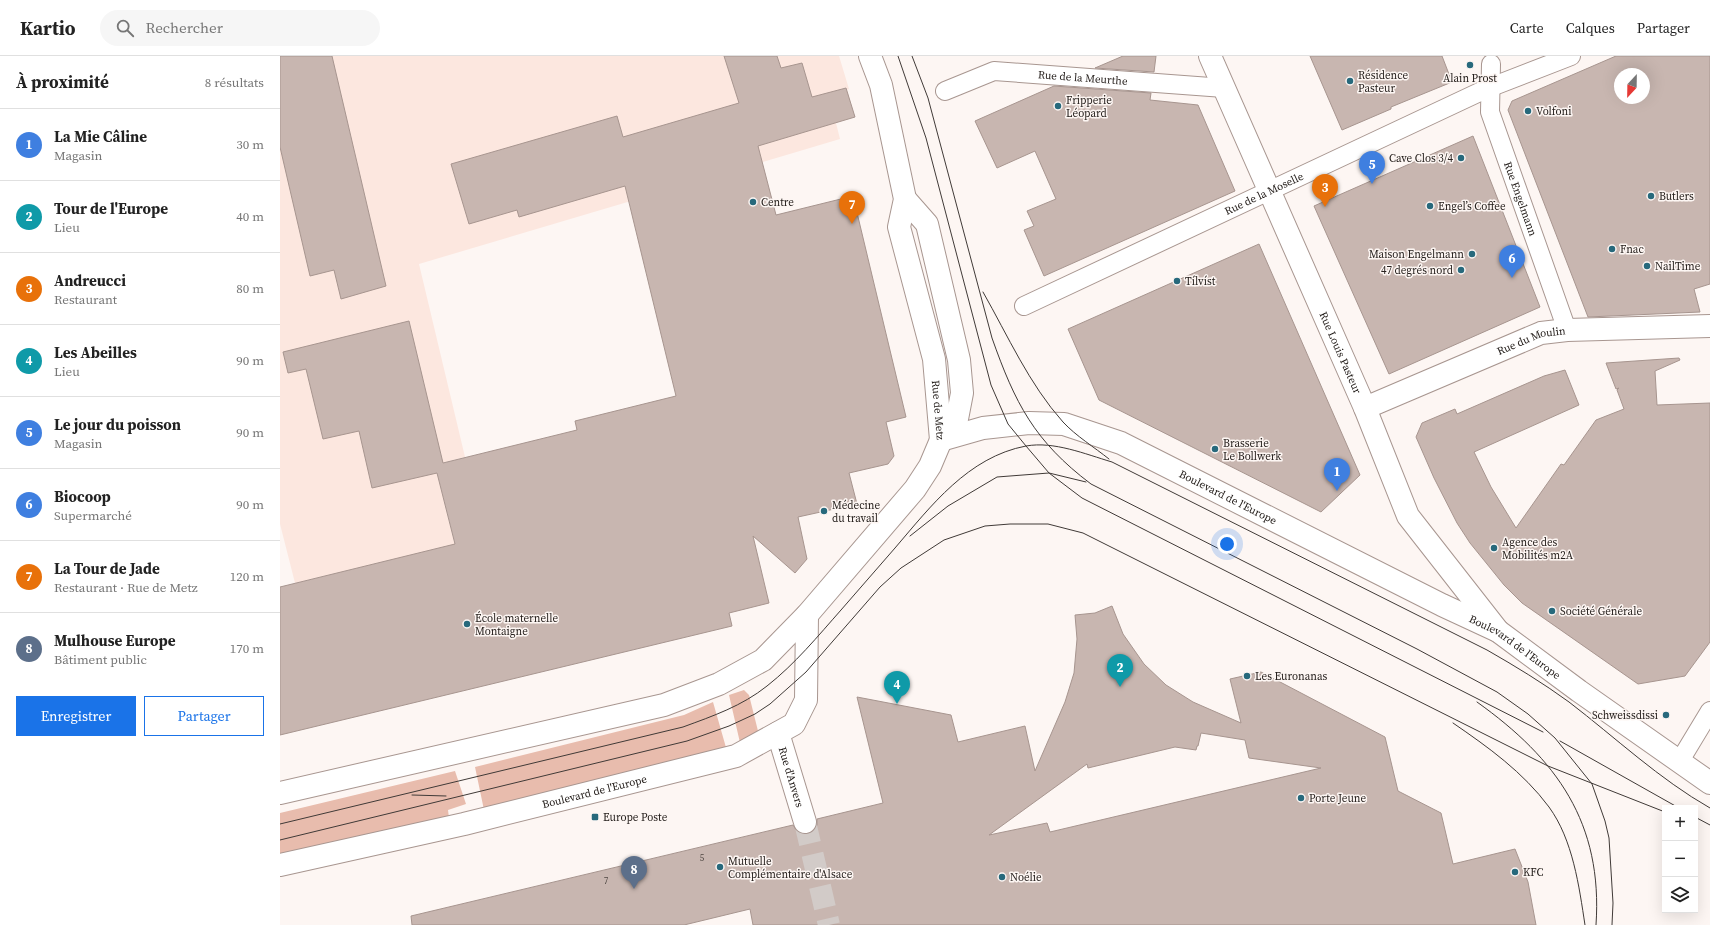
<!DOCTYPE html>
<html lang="fr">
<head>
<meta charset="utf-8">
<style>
  body { margin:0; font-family:"Source Serif 4",serif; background:#f6f6f6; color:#222 }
  .controls { position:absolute; right:12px; bottom:12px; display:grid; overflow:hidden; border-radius:0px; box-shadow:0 4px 16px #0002 }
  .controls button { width:36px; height:36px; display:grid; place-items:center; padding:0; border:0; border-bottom:1px solid #e0e0e0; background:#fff; color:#222; font:20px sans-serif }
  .compass { position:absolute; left:1334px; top:12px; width:36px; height:36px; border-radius:50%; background:#fff; box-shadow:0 4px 16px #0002; rotate:202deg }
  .you { position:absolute; left:947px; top:488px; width:14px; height:14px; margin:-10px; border:3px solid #fff; border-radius:50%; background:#1a73e8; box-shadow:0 0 0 6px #1a73e833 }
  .badge { display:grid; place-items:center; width:26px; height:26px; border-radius:50%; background:#1a73e8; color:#fff; font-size:13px; font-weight:700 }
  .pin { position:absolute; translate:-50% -33px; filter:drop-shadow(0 1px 2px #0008) }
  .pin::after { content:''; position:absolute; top:21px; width:14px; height:12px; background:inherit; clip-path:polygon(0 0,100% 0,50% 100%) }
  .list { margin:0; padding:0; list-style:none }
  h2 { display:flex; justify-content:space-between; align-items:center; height:52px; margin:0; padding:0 16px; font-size:17px }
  h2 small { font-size:13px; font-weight:400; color:#767676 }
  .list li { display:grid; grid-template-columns:26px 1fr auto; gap:12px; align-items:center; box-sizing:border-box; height:72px; padding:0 16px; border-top:1px solid #e0e0e0 }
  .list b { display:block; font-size:15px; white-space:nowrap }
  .list p { margin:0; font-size:13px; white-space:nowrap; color:#767676 }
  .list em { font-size:13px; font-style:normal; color:#767676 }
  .actions { display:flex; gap:8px; padding:12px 16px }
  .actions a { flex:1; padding:9px 0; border:1px solid #1a73e8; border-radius:0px; text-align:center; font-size:14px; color:#1a73e8 }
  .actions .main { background:#1a73e8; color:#fff }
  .icon { flex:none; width:22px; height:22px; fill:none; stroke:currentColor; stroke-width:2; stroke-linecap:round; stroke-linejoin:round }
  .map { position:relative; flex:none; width:1430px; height:869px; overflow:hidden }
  header { display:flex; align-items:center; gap:24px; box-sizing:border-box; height:56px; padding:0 20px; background:#fff; border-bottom:1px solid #e0e0e0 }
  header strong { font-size:19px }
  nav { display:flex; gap:22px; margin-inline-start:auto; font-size:14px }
  .search { width:280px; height:36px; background:#f6f6f6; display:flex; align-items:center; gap:10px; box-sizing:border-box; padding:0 14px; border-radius:22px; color:#767676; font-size:15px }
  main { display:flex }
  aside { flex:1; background:#fff }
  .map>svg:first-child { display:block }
  .built { fill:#fce7df }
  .green { fill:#e8bcad }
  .building { fill:#c8b6b0; stroke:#a7958f; fill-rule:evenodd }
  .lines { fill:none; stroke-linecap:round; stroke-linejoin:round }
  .secondary-tunnel { stroke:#d2cbc8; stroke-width:22; stroke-dasharray:22 11; stroke-linecap:butt }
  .pedestrian-casing { stroke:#a89690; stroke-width:20 }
  .minor-casing { stroke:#a89690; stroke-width:24 }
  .tertiary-casing { stroke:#a89690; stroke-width:24 }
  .secondary-casing { stroke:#a89690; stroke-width:24 }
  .primary-casing { stroke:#a89690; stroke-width:24 }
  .pedestrian { stroke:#fff; stroke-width:18 }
  .minor { stroke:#fff; stroke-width:22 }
  .tertiary { stroke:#fff; stroke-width:22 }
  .secondary { stroke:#fff; stroke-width:22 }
  .primary { stroke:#fff; stroke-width:22 }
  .tram { stroke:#403a37; stroke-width:1 }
  .poi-dot { fill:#27697c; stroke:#fdf6f3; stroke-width:1.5 }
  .labels { text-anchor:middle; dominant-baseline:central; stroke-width:3; stroke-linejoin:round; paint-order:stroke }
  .number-label { font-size:9px; fill:#4e4642 }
  .poi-label { font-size:11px; fill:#26201d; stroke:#fdf6f3; text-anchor:start }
  .street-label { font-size:11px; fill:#26201d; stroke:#fdf6f3 }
</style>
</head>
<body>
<header>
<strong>Kartio</strong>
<div class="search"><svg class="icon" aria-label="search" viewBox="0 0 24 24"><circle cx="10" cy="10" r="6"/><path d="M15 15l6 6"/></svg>Rechercher</div>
<nav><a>Carte</a><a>Calques</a><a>Partager</a></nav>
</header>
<main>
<aside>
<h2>À proximité<small>8 résultats</small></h2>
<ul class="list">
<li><span class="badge" style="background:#3f7fe0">1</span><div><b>La Mie Câline</b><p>Magasin</p></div><em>30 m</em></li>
<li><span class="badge" style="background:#0f9aa8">2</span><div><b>Tour de l'Europe</b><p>Lieu</p></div><em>40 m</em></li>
<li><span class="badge" style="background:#e8710a">3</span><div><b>Andreucci</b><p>Restaurant</p></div><em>80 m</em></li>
<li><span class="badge" style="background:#0f9aa8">4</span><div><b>Les Abeilles</b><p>Lieu</p></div><em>90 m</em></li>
<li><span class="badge" style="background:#3f7fe0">5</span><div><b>Le jour du poisson</b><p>Magasin</p></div><em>90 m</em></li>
<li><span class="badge" style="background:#3f7fe0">6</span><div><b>Biocoop</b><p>Supermarché</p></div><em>90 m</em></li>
<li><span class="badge" style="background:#e8710a">7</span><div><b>La Tour de Jade</b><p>Restaurant · Rue de Metz</p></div><em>120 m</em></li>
<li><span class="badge" style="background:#5c6f8a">8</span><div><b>Mulhouse Europe</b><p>Bâtiment public</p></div><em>170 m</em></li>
</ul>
<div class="actions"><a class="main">Enregistrer</a><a>Partager</a></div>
</aside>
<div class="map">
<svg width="1430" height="869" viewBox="0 0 1430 869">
  <rect width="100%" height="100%" fill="#fdf6f3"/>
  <path class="built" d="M0,0h559l10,33 -2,1 8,27 -19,6 4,16 -421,125 46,193 -30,8 20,80 -160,38 -15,-59z"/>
  <path class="green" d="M464,634l5,5 12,48 -20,4 -12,-52z
    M433,646l14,49 -243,59 -9,-43 209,-52z
    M175,715l11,33 -18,6 1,8 -169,40v-45z"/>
  <path class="building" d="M0,0h52l54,230 -45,13 -7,-29 -24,6 -30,-129z
    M444,0h53l4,12 21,-5 10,34 34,-9 9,29 -97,29 18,69 77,-19 53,221 -20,5 8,34 -6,8 -39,9 8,31 -59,13 9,42 -12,14 -42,-37 16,67 -40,10 3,13 -452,109v-148l175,-43 -18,-71 -65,15 -13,-57 -36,8 -17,-70 -18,4 -5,-21 126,-31 34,142 134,-33 -2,-9 101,-25 -51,-210 -106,31 -2,-7 -48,14 -18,-60 166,-48 6,21 116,-34z
    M843,0h33l-2,16 -59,-4z
    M1030,0h132l10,26 -61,25v2l-49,21z
    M1336,0h94v228l-16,5 6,23 -112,5 -80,-207 4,-9zM1340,18h24v24h-24z
    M774,30l97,7 -1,7 48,5 37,86 -191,85 -20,-46 10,-4 -7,-15 29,-12 -21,-48 -38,17 -22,-47z
    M1193,80l67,171 -151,67 -75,-168z
    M979,188l101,231 -39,37 -222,-112 -31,-71z
    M1399,302l1,2 -25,11 2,34 53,-2v239l-25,34 -47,8 -116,-81 -18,-18 -34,-42 -13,-20 -23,-45 -18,-41 6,-14 33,-14 2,5 87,-38 21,-6 14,35 -105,47 17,35 25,41 45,-64 3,1 32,-45 28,-11 -7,-19 2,-2 -3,1 -10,-26z
    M832,550l11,28 21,30 22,21 27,17 48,21 -11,-44 31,-7 124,65 13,54 43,22 12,51 62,-15 13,33 8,43h-783l-3,-16 -66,16h-272l-1,-9 382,-91 4,6 5,3h6l6,-4 3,-5v-6l66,-16 -26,-106 94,18 7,27 67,-16 10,45 30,-69 9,-29 3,-34 -2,-24 20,-2zM921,677l44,7 4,18 72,10 -271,64 -3,-9 -58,12 98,-71 1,4 87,-21 21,3 1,-4h1z"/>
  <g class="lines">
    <path class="secondary-tunnel" d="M525,766l24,103"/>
    <g class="pedestrian-casing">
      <g id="pedestrian">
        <path id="s1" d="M1211,8l-1,48 77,218"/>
        <path id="s2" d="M665,35l49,-20 230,17"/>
        <path id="s3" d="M744,250l462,-217 85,-33"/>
        <path d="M1400,707l4,-9 26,-43"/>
      </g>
    </g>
    <g class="minor-casing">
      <g id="minor">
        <path id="s4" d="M930,0l155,352 43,108 90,115"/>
        <path id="s5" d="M1085,352l176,-75 26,-3 143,-4"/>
      </g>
    </g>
    <g class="tertiary-casing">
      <g id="tertiary">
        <path id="s6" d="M661,384l42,-12 46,-5 35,1 57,19 321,162 56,26 81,60 131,92"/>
      </g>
    </g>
    <g class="secondary-casing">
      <g id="secondary">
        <path id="s7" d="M498,677l27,89"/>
      </g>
    </g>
    <g class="primary-casing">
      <g id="primary">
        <path id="s8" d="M590,0l11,29 24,114 -6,28 35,132 7,81"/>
        <path d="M0,737l384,-88 55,-21 44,-24 44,-45 108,-126 15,-23 11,-26 16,-21 5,-26 -3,-33 -32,-136 -22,-25"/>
        <path id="s9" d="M0,809l184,-41 272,-68 58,-32 12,-24 1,-85"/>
      </g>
    </g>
    <use href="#pedestrian" class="pedestrian"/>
    <use href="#minor" class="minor"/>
    <use href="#tertiary" class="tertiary"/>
    <use href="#secondary" class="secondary"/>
    <use href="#primary" class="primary"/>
    <path class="tram" d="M618,0l28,82 65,247 17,39 18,22 23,27 33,25 461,234
      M632,0l16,42 64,240c23,65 42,103 99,146l326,165 80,43 31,22 27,24 37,46 13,37 4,17 4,65 -1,22
      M703,236c25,44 46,92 80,130 13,14 31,25 46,37
      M630,480l38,-30 49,-29 52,-4 37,9
      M1197,646c80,57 126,121 119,223
      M1173,667c35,24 70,49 96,84 24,33 30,79 36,118
      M1280,685l119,67
      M132,739l34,1
      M1415,761l15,8
      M0,768l403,-97c30,-11 59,-21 84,-41 28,-22 51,-50 74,-76 18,-21 36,-41 54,-62 36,-42 73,-91 131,-102 28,-5 59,8 86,16l375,188c28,16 56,33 82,52 47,36 90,77 141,106
      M0,784l407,-99 42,-15 26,-12 15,-10 36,-32 74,-85 21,-19 43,-28 41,-14 25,-2h38l35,9 465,233 117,46"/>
  </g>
  <g class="poi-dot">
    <circle cx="1190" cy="9" r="4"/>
    <circle cx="1070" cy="25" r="4"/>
    <circle cx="778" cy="50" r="4"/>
    <circle cx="1248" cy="55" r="4"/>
    <circle cx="1181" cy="102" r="4"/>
    <circle cx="1371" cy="140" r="4"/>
    <circle cx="473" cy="146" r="4"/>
    <circle cx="1150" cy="150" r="4"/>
    <circle cx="1332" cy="193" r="4"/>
    <circle cx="1192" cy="198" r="4"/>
    <circle cx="1367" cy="210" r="4"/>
    <circle cx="1181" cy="214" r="4"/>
    <circle cx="897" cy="225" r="4"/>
    <circle cx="935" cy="393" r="4"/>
    <circle cx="544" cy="455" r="4"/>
    <circle cx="1214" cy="492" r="4"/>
    <circle cx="1272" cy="555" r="4"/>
    <circle cx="187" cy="568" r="4"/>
    <circle cx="967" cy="620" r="4"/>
    <circle cx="1386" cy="659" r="4"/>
    <circle cx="1021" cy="742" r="4"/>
    <rect x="311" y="757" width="8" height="8" rx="2"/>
    <circle cx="440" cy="811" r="4"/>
    <circle cx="1235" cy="816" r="4"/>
    <circle cx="722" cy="821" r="4"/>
  </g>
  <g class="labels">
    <g class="number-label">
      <text x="422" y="802">5</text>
      <text x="326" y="825">7</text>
    </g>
    <g class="poi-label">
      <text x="1078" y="19">Résidence<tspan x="1078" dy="13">Pasteur</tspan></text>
      <text x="1190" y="22" text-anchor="middle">Alain Prost</text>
      <text x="786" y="44">Fripperie<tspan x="786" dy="13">Léopard</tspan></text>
      <text x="1256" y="55">Volfoni</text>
      <text x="1173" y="102" text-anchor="end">Cave Clos 3/4</text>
      <text x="1379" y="140">Butlers</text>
      <text x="481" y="146">Centre</text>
      <text x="1158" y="150">Engel’s Coffee</text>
      <text x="1340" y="193">Fnac</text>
      <text x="1184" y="198" text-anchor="end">Maison Engelmann</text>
      <text x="1375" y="210">NailTime</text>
      <text x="1173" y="214" text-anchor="end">47 degrés nord</text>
      <text x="905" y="225">Tílvíst</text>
      <text x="943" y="387">Brasserie<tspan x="943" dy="13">Le Bollwerk</tspan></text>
      <text x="552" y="449">Médecine<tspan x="552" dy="13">du travail</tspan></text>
      <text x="1222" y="486">Agence des<tspan x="1222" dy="13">Mobilités m2A</tspan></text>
      <text x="1280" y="555">Société Générale</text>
      <text x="195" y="562">École maternelle<tspan x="195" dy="13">Montaigne</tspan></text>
      <text x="975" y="620">Les Euronanas</text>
      <text x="1378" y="659" text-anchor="end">Schweissdissi</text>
      <text x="1029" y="742">Porte Jeune</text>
      <text x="323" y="761">Europe Poste</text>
      <text x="448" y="805">Mutuelle<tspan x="448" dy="13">Complémentaire d'Alsace</tspan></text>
      <text x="1243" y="816">KFC</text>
      <text x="730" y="821">Noélie</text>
    </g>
    <g class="street-label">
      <text stroke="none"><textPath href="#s2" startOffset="142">Rue de la Meurthe</textPath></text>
      <text stroke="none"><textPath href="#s3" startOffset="265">Rue de la Moselle</textPath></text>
      <text stroke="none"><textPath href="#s1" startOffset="140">Rue Engelmann</textPath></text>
      <text stroke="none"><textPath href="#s5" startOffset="180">Rue du Moulin</textPath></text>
      <text stroke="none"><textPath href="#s4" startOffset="324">Rue Louis Pasteur</textPath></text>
      <text stroke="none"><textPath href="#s8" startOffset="364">Rue de Metz</textPath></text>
      <text stroke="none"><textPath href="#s6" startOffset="305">Boulevard de l'Europe</textPath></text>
      <text stroke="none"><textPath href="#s6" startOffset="629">Boulevard de l'Europe</textPath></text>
      <text stroke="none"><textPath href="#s7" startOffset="46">Rue d'Anvers</textPath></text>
      <text stroke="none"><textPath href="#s9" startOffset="323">Boulevard de l'Europe</textPath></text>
    </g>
  </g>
</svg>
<div class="controls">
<button>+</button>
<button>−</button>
<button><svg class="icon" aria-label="layers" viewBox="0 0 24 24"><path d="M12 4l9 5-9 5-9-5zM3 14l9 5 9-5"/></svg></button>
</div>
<svg class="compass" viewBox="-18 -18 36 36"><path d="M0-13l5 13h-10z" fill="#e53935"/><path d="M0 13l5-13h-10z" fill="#767676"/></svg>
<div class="you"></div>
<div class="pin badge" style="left:1057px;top:435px;background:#3f7fe0">1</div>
<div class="pin badge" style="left:840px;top:631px;background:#0f9aa8">2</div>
<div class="pin badge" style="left:1045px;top:151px;background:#e8710a">3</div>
<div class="pin badge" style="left:617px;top:648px;background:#0f9aa8">4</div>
<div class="pin badge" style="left:1092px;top:128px;background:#3f7fe0">5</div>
<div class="pin badge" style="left:1232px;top:222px;background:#3f7fe0">6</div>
<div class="pin badge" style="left:572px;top:168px;background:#e8710a">7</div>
<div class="pin badge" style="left:354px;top:833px;background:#5c6f8a">8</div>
</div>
</main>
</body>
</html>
